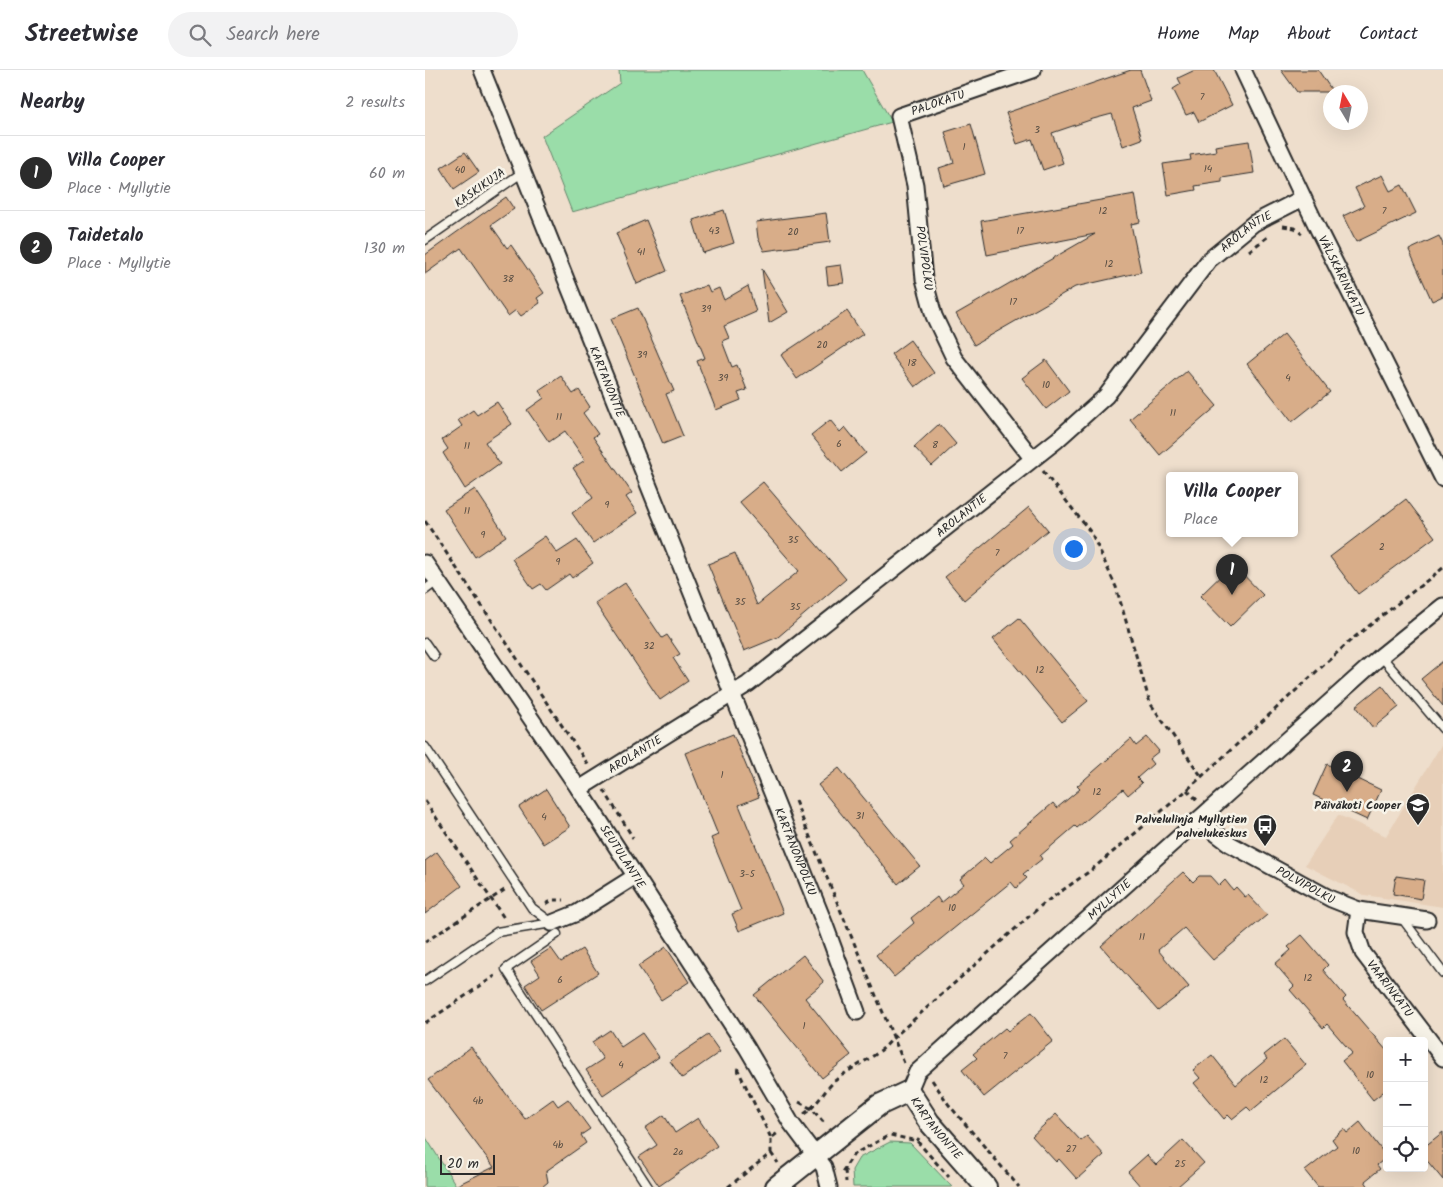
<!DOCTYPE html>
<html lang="en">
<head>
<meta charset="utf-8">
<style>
  body { margin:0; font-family:Kalam,sans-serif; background:#f2f2f3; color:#2b2b33 }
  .controls { position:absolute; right:15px; bottom:15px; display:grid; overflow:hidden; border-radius:5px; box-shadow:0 5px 20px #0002 }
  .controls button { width:45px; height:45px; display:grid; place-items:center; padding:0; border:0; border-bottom:1px solid #e1e1e2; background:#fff; color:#2b2b33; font:25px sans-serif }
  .compass { position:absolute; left:898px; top:15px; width:45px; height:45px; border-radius:50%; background:#fff; box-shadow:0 5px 20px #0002; rotate:350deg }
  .scale { position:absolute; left:15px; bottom:12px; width:55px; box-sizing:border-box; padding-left:5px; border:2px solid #2b2b2b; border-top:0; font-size:14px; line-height:18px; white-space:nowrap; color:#2b2b2b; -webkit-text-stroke:4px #f7f3e8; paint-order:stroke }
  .you { position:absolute; left:648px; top:478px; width:18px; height:18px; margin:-12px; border:4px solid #fff; border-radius:50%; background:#1a73e8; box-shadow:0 0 0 8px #1a73e833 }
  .badge { display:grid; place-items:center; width:32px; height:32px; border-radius:50%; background:#2b2b2b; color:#fff; font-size:16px; font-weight:700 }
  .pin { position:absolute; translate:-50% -41px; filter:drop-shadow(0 1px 2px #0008) }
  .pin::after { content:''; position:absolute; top:26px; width:18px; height:15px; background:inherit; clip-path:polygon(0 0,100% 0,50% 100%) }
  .popup { position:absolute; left:741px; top:402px; width:132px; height:65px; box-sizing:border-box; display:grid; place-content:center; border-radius:5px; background:#fff; filter:drop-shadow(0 1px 4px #0005); font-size:16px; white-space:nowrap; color:#7c7c81 }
  .popup b { font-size:19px; color:#2b2b33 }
  .popup::after { content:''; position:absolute; left:50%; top:100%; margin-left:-10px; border:10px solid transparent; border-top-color:#fff }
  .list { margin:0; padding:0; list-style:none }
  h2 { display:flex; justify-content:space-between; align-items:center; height:65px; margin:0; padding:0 20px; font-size:21px }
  h2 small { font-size:16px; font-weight:400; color:#7c7c81 }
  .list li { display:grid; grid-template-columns:32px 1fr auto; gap:15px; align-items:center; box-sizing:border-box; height:75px; padding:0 20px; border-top:1px solid #e1e1e2 }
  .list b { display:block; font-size:19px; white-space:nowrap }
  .list p { margin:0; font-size:16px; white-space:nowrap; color:#7c7c81 }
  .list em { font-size:16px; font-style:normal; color:#7c7c81 }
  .icon { flex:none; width:28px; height:28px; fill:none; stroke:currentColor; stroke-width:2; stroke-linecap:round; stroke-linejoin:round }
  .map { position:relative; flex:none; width:1018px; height:1117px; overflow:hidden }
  header { display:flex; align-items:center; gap:30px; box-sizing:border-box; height:70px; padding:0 25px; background:#fff; border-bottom:1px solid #e1e1e2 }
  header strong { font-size:24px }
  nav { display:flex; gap:28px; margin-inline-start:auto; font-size:18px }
  .search { width:350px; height:45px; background:#f2f2f3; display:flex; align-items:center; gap:12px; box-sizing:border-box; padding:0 18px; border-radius:28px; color:#7c7c81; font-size:19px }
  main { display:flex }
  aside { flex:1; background:#fff }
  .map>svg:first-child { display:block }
  .built { fill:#e7cfb8 }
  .green { fill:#9adda9; stroke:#62846a }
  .building { fill:#d8ad89; stroke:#2b2b2b }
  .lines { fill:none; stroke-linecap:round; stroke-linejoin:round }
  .lane-casing { stroke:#2b2b2b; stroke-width:11 }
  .street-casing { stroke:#2b2b2b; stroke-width:19 }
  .secondary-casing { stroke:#2b2b2b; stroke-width:24 }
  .path { stroke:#2b2b2b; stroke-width:3; stroke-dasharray:5 4; stroke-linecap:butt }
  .lane { stroke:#f7f3e8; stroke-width:8 }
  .street { stroke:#f7f3e8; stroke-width:15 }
  .secondary { stroke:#f7f3e8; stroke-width:20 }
  .labels { text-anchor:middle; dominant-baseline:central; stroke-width:5; stroke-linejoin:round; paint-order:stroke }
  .number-label { font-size:10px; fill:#564c42 }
  .street-label { font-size:12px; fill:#2b2b2b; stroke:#f7f3e8 }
  .poi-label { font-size:12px; font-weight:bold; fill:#2b2b2b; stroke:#f7f3e8; text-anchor:end }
</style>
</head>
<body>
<header>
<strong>Streetwise</strong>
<div class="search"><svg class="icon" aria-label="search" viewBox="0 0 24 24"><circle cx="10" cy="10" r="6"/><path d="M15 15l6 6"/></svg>Search here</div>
<nav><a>Home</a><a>Map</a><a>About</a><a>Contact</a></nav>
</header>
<main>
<aside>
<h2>Nearby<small>2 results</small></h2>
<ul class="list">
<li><span class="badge">1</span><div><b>Villa Cooper</b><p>Place · Myllytie</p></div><em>60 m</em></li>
<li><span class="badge">2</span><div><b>Taidetalo</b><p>Place · Myllytie</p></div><em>130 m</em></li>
</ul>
</aside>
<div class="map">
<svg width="1018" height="1117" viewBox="0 0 1018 1117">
  <rect width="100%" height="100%" fill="#eedecc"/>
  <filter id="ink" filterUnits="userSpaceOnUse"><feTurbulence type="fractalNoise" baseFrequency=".02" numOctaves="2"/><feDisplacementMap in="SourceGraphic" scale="10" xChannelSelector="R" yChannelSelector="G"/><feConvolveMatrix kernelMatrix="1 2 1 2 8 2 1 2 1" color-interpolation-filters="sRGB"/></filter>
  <g filter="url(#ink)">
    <path class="built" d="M1018,672v165l-79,-12 -59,-30 33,-50 48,21z"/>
    <path class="green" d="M194,0h243l30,52 -320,90 -30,-76 78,-53z
      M0,1066l32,51h-32z
      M465,1072l20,1 42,44h-99l-1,-17 7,-12z"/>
    <path class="building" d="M706,0h9l11,31 -19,7 10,31 -19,7 -11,-32 -19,5 -41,14 11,30 -20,7 -11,-31 -15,5 -11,-31z
      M770,0h19l18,35 -33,17 -5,-10 -8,3 -13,-26 8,-5 -3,-6z
      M856,0h37l15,22h-36z
      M546,54l14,50 -41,12 -5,-18 15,-5 -9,-31z
      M824,71l5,32 -32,5v4l-27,4 1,4 -28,5 -5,-31 28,-4 -1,-5 26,-4 -1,-5z
      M40,82l14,20 -25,17 -13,-21z
      M957,105l8,16 12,-6 14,28 -60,29 -13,-26 21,-10 -9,-18z
      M710,124l5,28 -9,2 10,48 -66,15 -101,58 -18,-31 139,-80 -108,21 -6,-34z
      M81,127l8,12 -23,16 16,23 4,-3 33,48 -7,5 3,5 -19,13 -5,-6 -8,6 -47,-68 -36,26v-19z
      M299,140l10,33 -31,10 -10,-33z
      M401,143l4,29 -66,9 -6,-13 -2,-16z
      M221,150l21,51 -30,13 -21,-51z
      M1014,166l4,8v52l-11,5 -23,-51z
      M416,195l3,18 -16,2 -2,-18z
      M337,199l26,43 -19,11z
      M282,215l3,7 9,-4 5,12 24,-14 8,26 -32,14 5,12 -7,3 10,26 5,-2 10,25 -9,3 3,7 -25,10 -19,-49 8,-3 -25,-62z
      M213,238l36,83 -8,3 17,42 -20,8 -52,-125z
      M422,241l16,23 -66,45 -16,-24z
      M859,264l46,58 -38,30 -45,-58z
      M485,270l24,33 -19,14 -24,-33z
      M621,290l23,31 -23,18 -24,-31z
      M762,301l30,35 -57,49 -30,-36z
      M136,306l12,18 6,-4 11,17 -7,6 15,21 -5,3 39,56 -6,4 11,16 -44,30 -21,-30 21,-15 -20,-30 12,-8 -20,-29 -16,11 -22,-32 17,-12 -5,-7z
      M72,332l15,22 -27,18 15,22 -35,25 -22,-36 5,-4 -6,-9 20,-14 -4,-6 15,-10 4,5z
      M405,350l10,12 5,-5 21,26 -24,19 -31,-37z
      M514,354l17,20 -24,22 -18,-19z
      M338,412l83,97 -68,58 -34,14 -36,-87 27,-11 22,52 42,-34 -60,-69z
      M50,419l31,47 -31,21 -31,-48z
      M981,429l29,38 -77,57 -28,-37z
      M604,437l19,23 -84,70 -19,-23z
      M120,466l12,17 20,-13 16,23 -21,15 -3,-4 -23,16 -5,-6 -8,5 -21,-30z
      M808,494l30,31 -33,32 -30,-31z
      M200,513l37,55 5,-3 13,19 -7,4 15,23 -28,19 -65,-97z
      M594,548l69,83 -26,21 -69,-83z
      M1018,591v45l-22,-27z
      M957,615l17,22 -26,21 -17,-22z
      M308,664l26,63 -20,8 44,108 -44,18 -7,-17 9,-4 -30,-72 7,-3 -33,-82z
      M722,667l12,14 -10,8 4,5 -16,14 5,5 -14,12 -5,-6 -46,39 -2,-2 -35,30 2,3 -19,15 4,4 -11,10 -5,-6 -117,95 -18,-22 38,-32 -3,-5 26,-21 4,6 23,-19 -4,-5 25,-21 5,5 23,-19 -3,-4 43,-37 4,5 23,-19 -3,-3 54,-47 5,7z
      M902,694l54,26 -14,30 -54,-25z
      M414,698l81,98 -22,18 -80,-99z
      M121,719l24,38 -27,17 -24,-37z
      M12,782l25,34 -37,28v-53z
      M758,802l10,10 6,-6h11l9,10 6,-6 8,10 3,-3 9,10 3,-2 19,20 -54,45 -29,-32 -26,22 31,37 -31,24 -57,-65z
      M971,806l28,4 -3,19 -28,-5z
      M877,865l26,30 -5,5 23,27 -3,3 44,51v38l-14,11 -31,-39 10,-8 -25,-29 -4,4 -33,-38 4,-4 -19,-22 16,-14 -3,-3z
      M241,877l23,35 -28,18 -23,-34z
      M126,878l10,14 21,-13 16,24 -57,37 -16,-25 15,-10 -9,-14z
      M378,885l21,27 -19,16 46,57 -29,23 -68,-83z
      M606,943l22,28 -69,56 -22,-27 15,-12 -4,-4 32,-26 3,3z
      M185,960l11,17 21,-14 17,24 -56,38 -17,-25 17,-11 -11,-17z
      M283,965l12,17 -38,26 -12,-17z
      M859,969l22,26 -55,46 -4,-4 -15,12 -4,-4 -4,4 -30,-36 6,-5 -7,-8 19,-15 24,30 31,-26 -3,-4z
      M46,977l54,72 28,-20 5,7 10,-7 22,30 -9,6 5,8 -40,28 2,11 -6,5h-89l41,-20 -66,-87z
      M631,1044l25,27 6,-5 17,19 -27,24 -18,-20 -3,3 -24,-26z
      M239,1045l11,18 23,-15 19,28 -58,40 -20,-29 18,-12 -12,-17z
      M935,1052l27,35 -10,8 3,4 -15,12 4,6h-51l-13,-16 32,-25 -5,-7 12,-10 3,4z
      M1018,1062v48l-19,-23v-10z
      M758,1070l21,23 -27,24h-36l-13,-15 19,-17 9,10z"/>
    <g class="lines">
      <g class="lane-casing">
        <path id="lane" d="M0,170l98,-68
          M0,520l12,-9
          M0,573l9,13
          M956,586l62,73
          M0,677l107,161 20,15
          M977,848l41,55
          M132,864l-51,35 142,218
          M0,911l72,-49 55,-9"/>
      </g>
      <g class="street-casing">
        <g id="street">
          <path id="s1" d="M57,0l343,855 32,87"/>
          <path id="s2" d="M818,0l76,161 124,248"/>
          <path id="s3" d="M607,388l-78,-100 -20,-42 -10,-37 -9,-94 -16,-69 134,-46"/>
          <path id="s4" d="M0,493l154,226 168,259 44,75 33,44 5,20"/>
          <path id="s5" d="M154,719l169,-105 309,-244 49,-44 103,-136 45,-37 49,-25"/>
          <path id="s6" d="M773,750l32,24 101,55 28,11 68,10"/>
          <path id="s7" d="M934,840l-3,22 7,21 80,105"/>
          <path d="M127,853l25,-10 57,-36"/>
          <path id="s8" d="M484,1021l8,-19 464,-416 62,-50"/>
        </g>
      </g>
      <g class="secondary-casing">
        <g id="secondary">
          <path id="s9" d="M351,1117l103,-82 30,-14 20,31 57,65"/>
        </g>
      </g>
      <path class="path" d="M858,156l12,2 7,6
        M824,181l21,-16
        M618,401l49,63 24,53 34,116 52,74
        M0,451l164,245
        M179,720l29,48
        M762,720l10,10
        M0,731l79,117
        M370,731l109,262
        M121,834l7,-4h11
        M0,872l81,-53
        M0,953l70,-47
        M312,998l34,70
        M507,1010l17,25 70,82
        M374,1032l13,7 14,16
        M379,1044c14,-9 20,-24 32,-34 18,-15 41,-22 56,-41l151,-135 47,-33 97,-81 164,-150 92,-72
        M492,1071l32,36
        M346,1083l7,10
        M420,1100l1,12
        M417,1102l12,-18 36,-19 27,6 2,-3
        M303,1117l43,-34v-15l8,-6"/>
      <use href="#lane" class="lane"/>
      <use href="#street" class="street"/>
      <use href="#secondary" class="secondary"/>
    </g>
  </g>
  <defs>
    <g id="school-pin" transform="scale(1.25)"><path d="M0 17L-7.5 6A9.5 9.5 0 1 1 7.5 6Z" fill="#2b2b2b" stroke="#f7f3e8"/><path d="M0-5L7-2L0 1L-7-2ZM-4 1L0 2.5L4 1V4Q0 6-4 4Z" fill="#fff"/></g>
    <g id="bus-pin" transform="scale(1.25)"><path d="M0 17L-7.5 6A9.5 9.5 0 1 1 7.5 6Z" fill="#2b2b2b" stroke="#f7f3e8"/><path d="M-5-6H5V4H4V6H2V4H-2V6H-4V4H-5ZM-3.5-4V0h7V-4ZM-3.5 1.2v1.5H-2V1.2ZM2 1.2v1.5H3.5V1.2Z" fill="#fff"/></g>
  </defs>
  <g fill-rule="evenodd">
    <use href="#school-pin" x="993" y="735"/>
    <use href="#bus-pin" x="840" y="756"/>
  </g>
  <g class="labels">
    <g class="number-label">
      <text x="777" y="27">7</text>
      <text x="612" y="60">3</text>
      <text x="539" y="77">1</text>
      <text x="783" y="99">14</text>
      <text x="35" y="100">40</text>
      <text x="678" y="141">12</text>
      <text x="959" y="141">7</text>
      <text x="289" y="161">43</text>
      <text x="595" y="161">17</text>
      <text x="368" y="162">20</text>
      <text x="216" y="182">41</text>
      <text x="684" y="194">12</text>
      <text x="83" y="209">38</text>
      <text x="588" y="232">17</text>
      <text x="281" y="239">39</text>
      <text x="397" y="275">20</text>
      <text x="217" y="285">39</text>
      <text x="487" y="293">18</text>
      <text x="298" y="308">39</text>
      <text x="863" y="308">4</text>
      <text x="621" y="315">10</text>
      <text x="748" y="343">11</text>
      <text x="134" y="347">11</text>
      <text x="414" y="374">6</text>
      <text x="510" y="375">8</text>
      <text x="42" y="376">11</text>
      <text x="182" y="435">9</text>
      <text x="42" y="441">11</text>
      <text x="58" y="465">9</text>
      <text x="368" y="470">35</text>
      <text x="957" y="477">2</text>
      <text x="572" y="483">7</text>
      <text x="133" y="492">9</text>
      <text x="315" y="532">35</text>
      <text x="370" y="537">35</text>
      <text x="224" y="576">32</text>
      <text x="615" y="600">12</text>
      <text x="297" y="705">1</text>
      <text x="672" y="722">12</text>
      <text x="435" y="746">31</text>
      <text x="119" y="747">4</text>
      <text x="322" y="804">3-5</text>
      <text x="527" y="838">10</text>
      <text x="717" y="867">11</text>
      <text x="883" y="908">12</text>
      <text x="135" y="910">6</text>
      <text x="379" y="956">1</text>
      <text x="580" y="986">7</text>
      <text x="196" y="995">4</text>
      <text x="945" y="1005">10</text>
      <text x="839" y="1010">12</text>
      <text x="53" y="1031">4b</text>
      <text x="133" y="1075">4b</text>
      <text x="646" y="1079">27</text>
      <text x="931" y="1081">10</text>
      <text x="253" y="1082">2a</text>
      <text x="755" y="1094">25</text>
    </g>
    <g class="street-label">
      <text stroke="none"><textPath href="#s3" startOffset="418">PALOKATU</textPath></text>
      <text transform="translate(55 118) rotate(-35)">KASKIKUJA</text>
      <text stroke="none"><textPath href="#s5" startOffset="876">AROLANTIE</textPath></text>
      <text transform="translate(499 188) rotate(82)">POLVIPOLKU</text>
      <text stroke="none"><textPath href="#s2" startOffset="228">VÄLSKÄRINKATU</textPath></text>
      <text stroke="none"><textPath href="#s1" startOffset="336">KARTANONTIE</textPath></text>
      <text stroke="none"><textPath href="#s5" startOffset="471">AROLANTIE</textPath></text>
      <text stroke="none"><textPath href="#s5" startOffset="66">AROLANTIE</textPath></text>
      <text stroke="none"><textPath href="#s1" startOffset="842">KARTANONPOLKU</textPath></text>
      <text stroke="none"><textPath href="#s4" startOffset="354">SEUTULANTIE</textPath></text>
      <text stroke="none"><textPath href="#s6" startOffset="126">POLVIPOLKU</textPath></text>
      <text stroke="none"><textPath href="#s8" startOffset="279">MYLLYTIE</textPath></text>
      <text stroke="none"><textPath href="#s7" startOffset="89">VAARINKATU</textPath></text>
      <text stroke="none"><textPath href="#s9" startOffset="211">KARTANONTIE</textPath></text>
    </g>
    <g class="poi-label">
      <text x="976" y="735">Päiväkoti Cooper</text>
      <text x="822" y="749">Palvelulinja Myllytien<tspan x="822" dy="14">palvelukeskus</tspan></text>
    </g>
  </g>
</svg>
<div class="controls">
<button>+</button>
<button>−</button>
<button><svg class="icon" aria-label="locate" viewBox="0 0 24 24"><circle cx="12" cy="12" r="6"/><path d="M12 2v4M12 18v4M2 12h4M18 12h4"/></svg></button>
</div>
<svg class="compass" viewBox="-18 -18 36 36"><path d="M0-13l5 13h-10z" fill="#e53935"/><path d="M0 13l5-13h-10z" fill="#7c7c81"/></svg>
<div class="scale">20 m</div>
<div class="you"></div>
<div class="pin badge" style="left:807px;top:525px">1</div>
<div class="popup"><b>Villa Cooper</b>Place</div>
<div class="pin badge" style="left:922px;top:722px">2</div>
</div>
</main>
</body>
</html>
